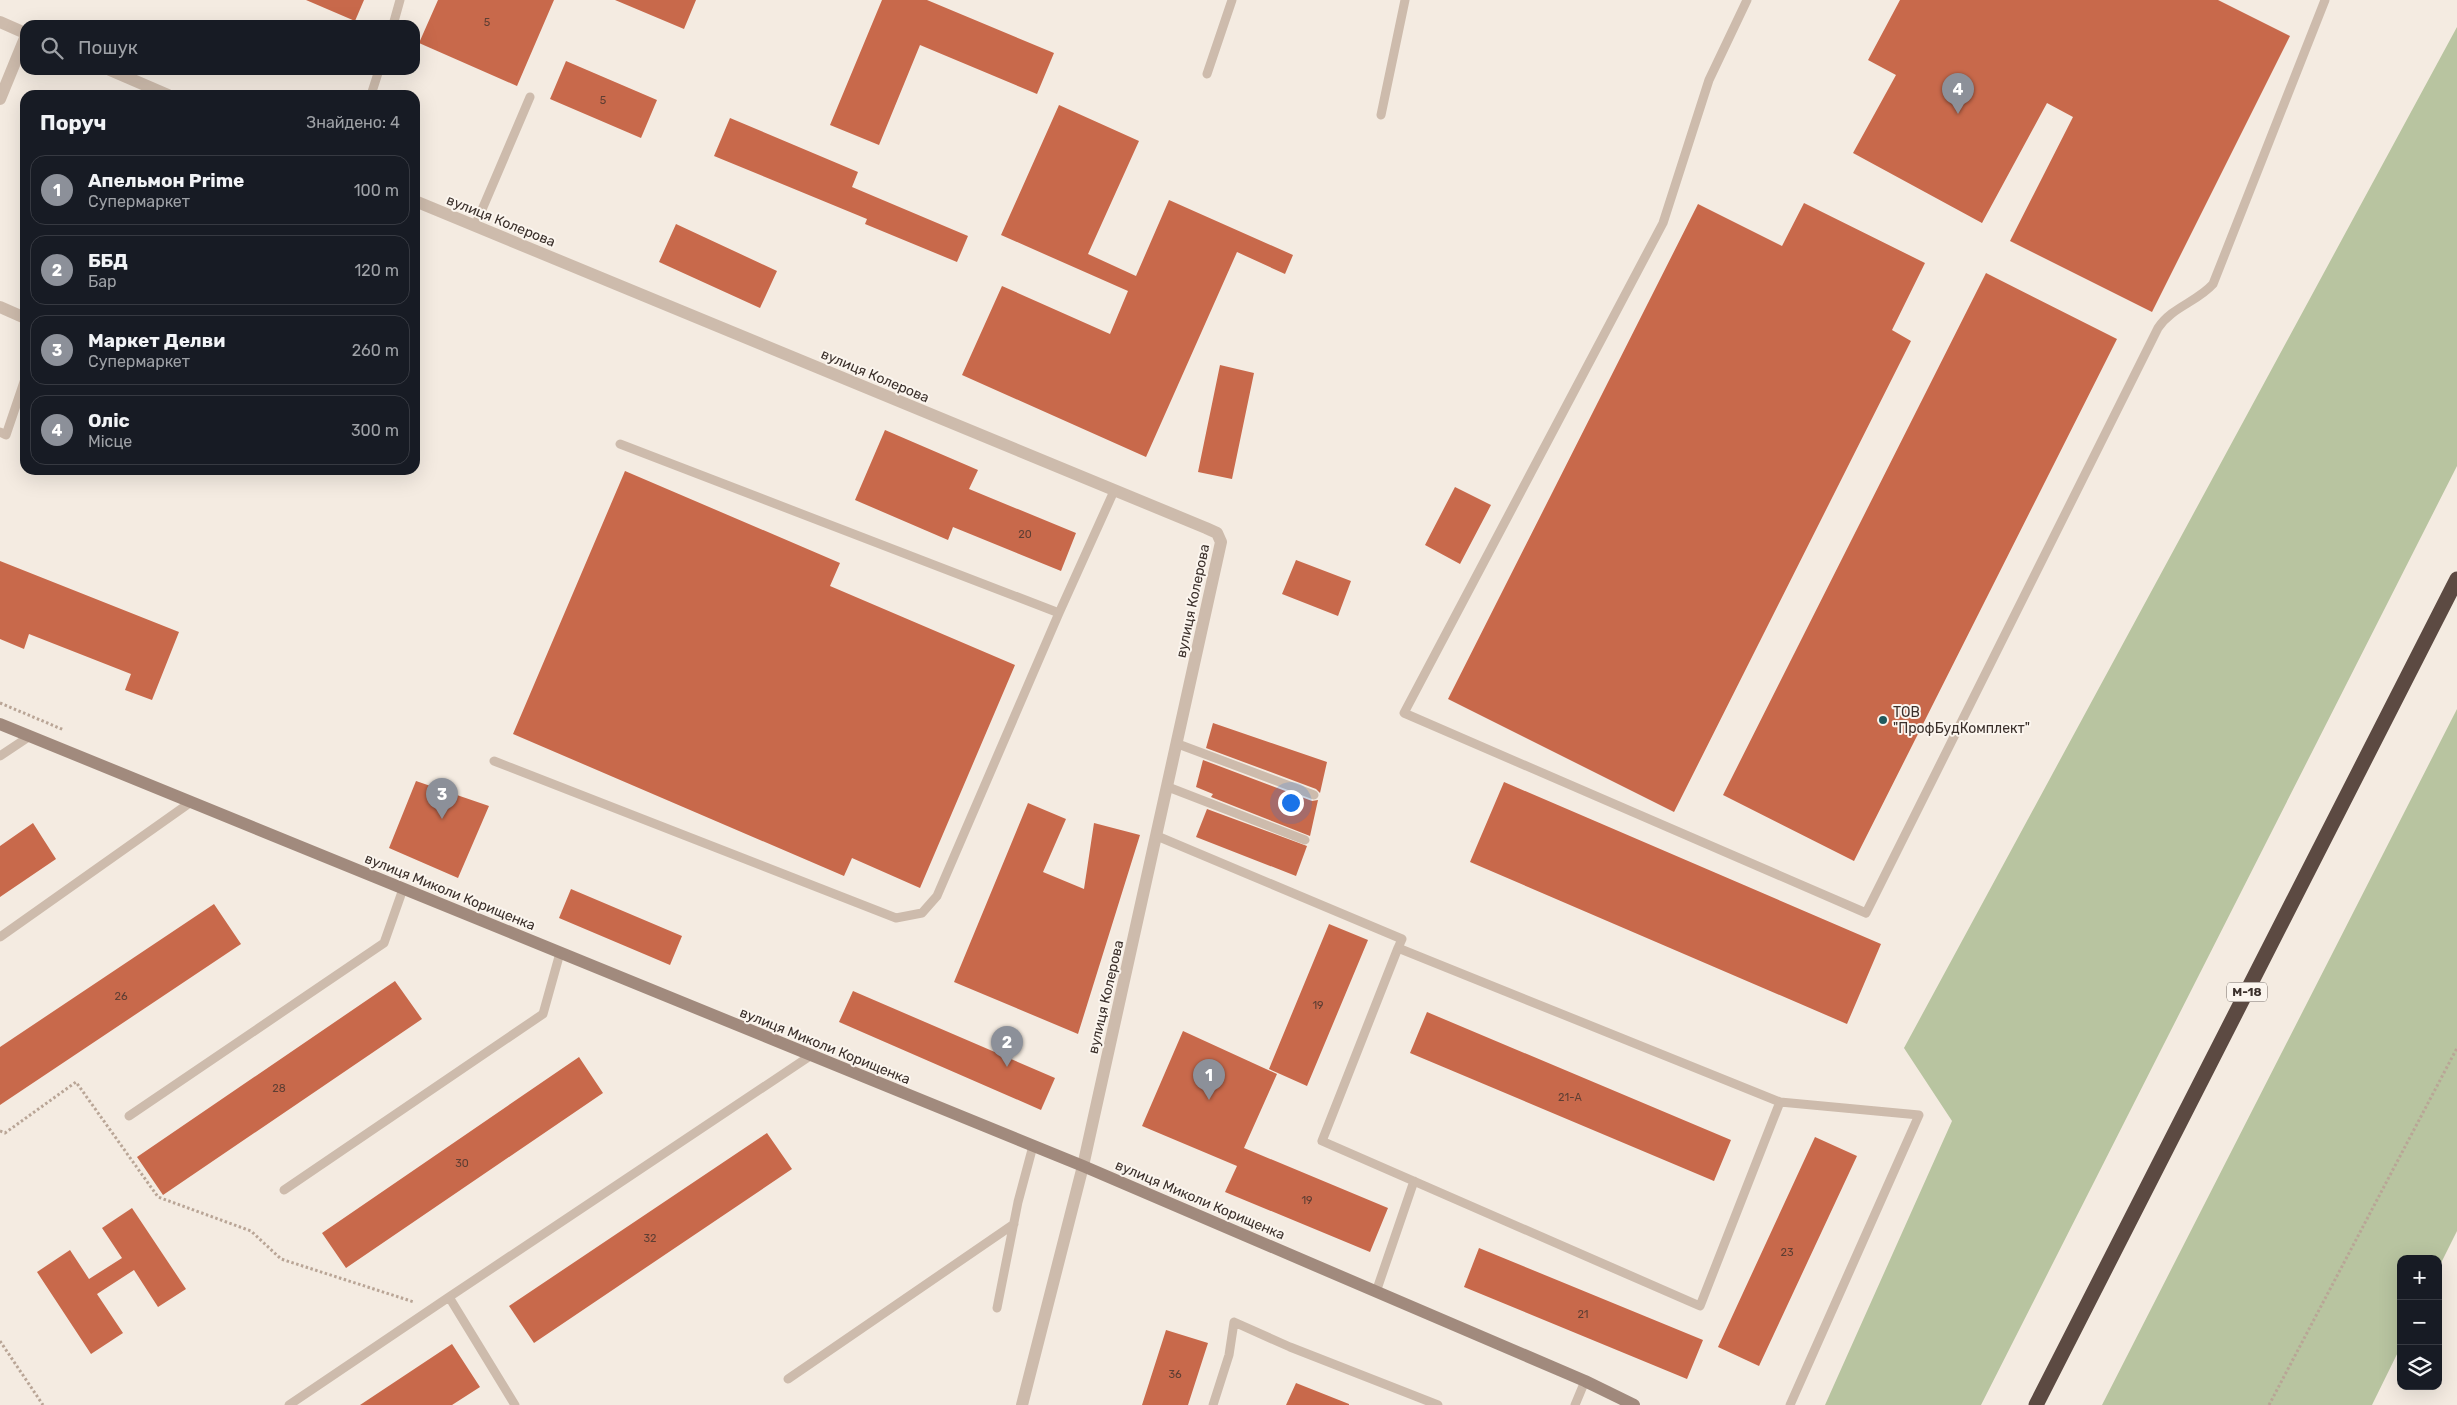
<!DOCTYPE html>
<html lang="uk">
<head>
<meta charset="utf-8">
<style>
  body { margin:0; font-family:Rubik,sans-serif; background:#20242c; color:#f1f3f6 }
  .controls { position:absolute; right:15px; bottom:15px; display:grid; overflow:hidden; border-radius:10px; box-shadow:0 5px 20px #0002 }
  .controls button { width:45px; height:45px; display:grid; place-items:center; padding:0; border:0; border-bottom:1px solid #363941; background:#171b24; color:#f1f3f6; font:25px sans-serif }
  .you { position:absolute; left:1290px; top:802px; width:18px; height:18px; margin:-12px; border:4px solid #fff; border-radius:50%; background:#1a73e8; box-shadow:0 0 0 8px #1a73e833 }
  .badge { display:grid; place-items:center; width:32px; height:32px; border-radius:50%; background:#8c9099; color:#fff; font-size:16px; font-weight:700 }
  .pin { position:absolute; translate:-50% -41px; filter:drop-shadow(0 1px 2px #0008) }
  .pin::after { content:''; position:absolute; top:26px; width:18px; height:15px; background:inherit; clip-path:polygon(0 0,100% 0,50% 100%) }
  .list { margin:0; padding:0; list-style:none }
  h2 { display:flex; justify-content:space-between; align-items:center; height:65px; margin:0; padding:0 20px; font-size:21px }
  h2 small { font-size:16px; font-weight:400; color:#9ea1a6 }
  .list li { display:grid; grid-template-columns:32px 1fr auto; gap:15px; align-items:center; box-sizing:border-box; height:70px; margin:0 10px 10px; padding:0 10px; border:1px solid #363941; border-radius:15px }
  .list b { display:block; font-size:19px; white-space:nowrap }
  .list p { margin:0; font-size:16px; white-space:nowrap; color:#9ea1a6 }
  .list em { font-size:16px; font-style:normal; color:#9ea1a6 }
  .icon { flex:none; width:28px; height:28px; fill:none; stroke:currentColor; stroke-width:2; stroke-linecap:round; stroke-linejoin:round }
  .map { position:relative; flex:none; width:2457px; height:1405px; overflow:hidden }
  .search { position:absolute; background:#171b24; box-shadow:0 5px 20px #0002; left:20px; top:20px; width:400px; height:55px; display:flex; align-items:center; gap:12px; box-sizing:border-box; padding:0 18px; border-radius:15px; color:#9ea1a6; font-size:19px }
  .panel { position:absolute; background:#171b24; box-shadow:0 5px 20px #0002; left:20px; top:90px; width:400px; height:385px; border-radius:15px }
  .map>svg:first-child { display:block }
  .green { fill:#b8c4a0 }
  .building { fill:#c8694b }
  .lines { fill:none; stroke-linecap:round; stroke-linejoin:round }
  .path { stroke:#b9a596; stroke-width:3; stroke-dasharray:2.5 2.5; stroke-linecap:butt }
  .lane { stroke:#cdbbac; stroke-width:9 }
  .street { stroke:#cdbbac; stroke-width:12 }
  .secondary { stroke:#a18a7d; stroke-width:12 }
  .highway { stroke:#5c4a42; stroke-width:15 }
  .poi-dot { fill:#1f5a5e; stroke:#fbf5ee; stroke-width:2 }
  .labels { text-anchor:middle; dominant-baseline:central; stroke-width:4; stroke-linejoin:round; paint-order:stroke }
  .number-label { font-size:11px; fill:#5e3e33 }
  .shield { fill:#fbf5ee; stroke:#756b66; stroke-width:1 }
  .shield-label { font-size:12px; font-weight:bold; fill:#3b302b }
  .street-label { font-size:14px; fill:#3b302b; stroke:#fbf5ee }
  .poi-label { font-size:14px; fill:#3b302b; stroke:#fbf5ee; text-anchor:start }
</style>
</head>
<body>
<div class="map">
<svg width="2457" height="1405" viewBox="0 0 2457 1405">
  <rect width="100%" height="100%" fill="#f4ebe1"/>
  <path class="green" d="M2457,27v439l-476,939h-156l127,-284 -48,-73z
    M2457,709v522l-19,38v-10h-37v87l-29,59h-270z"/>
  <path class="building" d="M306,0h58l-9,21z
    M438,0h116l-37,86 -98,-43z
    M615,0h81l-12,29z
    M882,0h45l127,53 -17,41 -117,-49 -41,100 -49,-20z
    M1900,0h318l72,36 -138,276 -142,-71 63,-124 -26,-14 -65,120 -129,-70 43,-78 -28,-15z
    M566,61l91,39 -16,38 -91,-39z
    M1059,105l80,36 -51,113 48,22 33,-76 124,55 -8,19 -48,-22 -91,205 -184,-82 40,-89 108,48 18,-43 -127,-56z
    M730,118l128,54 -6,15 116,49 -11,26 -92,-38 2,-5 -153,-63z
    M1804,203l121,60 -33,67 19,11 -237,471 -226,-113 250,-495 84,42z
    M676,224l101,47 -17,37 -101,-46z
    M1986,273l131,66 -263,522 -131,-66z
    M1220,365l34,8 -22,106 -34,-7z
    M885,430l93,40 -9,19 107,44 -15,38 -108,-44 -5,13 -93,-40z
    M625,471l215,92 -10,23 185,79 -95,223 -68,-30 -8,18 -331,-142z
    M1455,487l36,18 -31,59 -35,-19z
    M1296,560l55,21 -13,35 -56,-22z
    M0,561l179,71 -27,68 -27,-10 6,-16 -102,-40 -5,15 -24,-10z
    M1213,723l114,39 -7,31 -4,-4 -110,-41z
    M1203,760l109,41 6,-1 -8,36 -99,-39 2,-3 -17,-7z
    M416,781l73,25 -31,72 -69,-30z
    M1504,782l377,162 -34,80 -377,-162z
    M1028,803l38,16 -23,53 41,17 10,-66 46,12 -62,199 -124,-52z
    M1207,809l100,37 -11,30 -100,-39z
    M33,823l23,36 -56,38v-51z
    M571,889l111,47 -12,29 -111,-47z
    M214,904l27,40 -241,161v-58z
    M1329,924l39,16 -61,146 -38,-17z
    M395,981l27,38 -259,176 -26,-38z
    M853,991l202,87 -14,32 -202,-88z
    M1427,1012l304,128 -17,41 -304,-128z
    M1183,1031l94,43 -33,74 144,60 -18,44 -145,-60 12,-26 -95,-40z
    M579,1057l24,36 -257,175 -24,-35z
    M767,1133l25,36 -258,174 -25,-37z
    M1815,1137l42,19 -98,210 -41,-19z
    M132,1208l54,81 -28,18 -24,-37 -37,24 26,39 -32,21 -54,-82 33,-22 19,29 33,-21 -20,-30z
    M1479,1248l224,92 -16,39 -223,-92z
    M1166,1330l42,13 -20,62h-46z
    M452,1344l28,43 -28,18h-92z
    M1296,1383l53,21v1h-63z"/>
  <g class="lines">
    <path class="path" d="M0,703l64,27
      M0,1131l5,2 71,-51 82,115 93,34 30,28 133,43
      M0,1341l43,64
      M2269,1405l188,-357"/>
    <path class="lane" d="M1747,0l-38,80 -46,143 -259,490 462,200 292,-585c14,-21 39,-26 55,-44l112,-284
      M393,25l7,-25
      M1207,74l25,-74
      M371,95l8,-25
      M1381,115l24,-115
      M475,226l55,-129
      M0,432l6,3 19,-56
      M620,444l439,169
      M1178,744l136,51
      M0,756l30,-20
      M494,761l402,157 26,-5 15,-17 122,-283 55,-122
      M1168,787l137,53
      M1157,836l245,103 -4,9 -76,193 378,165 80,-204 -382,-154
      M0,937l191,-135
      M1780,1102l139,13 -129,290
      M129,1116l255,-173 19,-54
      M284,1190l259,-176 17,-61
      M1376,1292l38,-111
      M449,1297l361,-241
      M997,1308l21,-106 15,-56
      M788,1379l226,-155
      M289,1405l160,-108 66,108
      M1213,1405l16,-50 5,-33 56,25 148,58
      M1575,1405l10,-24"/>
    <path class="street" d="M0,22l25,11
      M110,70l58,25
      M0,99l25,-61
      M415,201l791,327 11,5 4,9 -138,624 -61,239
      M0,307l25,11"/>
    <path class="secondary" d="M0,724l1083,442 502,215 49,24"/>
    <path class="highway" d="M2036,1405l421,-826"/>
  </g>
  <circle class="poi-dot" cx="1883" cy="720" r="5"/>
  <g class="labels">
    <g class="number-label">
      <text x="487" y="22">5</text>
      <text x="603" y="100">5</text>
      <text x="1025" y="534">20</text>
      <text x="121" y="996">26</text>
      <text x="1318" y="1005">19</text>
      <text x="279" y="1088">28</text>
      <text x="1570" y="1097">21-А</text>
      <text x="462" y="1163">30</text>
      <text x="1307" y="1200">19</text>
      <text x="650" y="1238">32</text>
      <text x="1787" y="1252">23</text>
      <text x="1583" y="1314">21</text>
      <text x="1175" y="1374">36</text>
    </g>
    <rect class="shield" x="2227" y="982.5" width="40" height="19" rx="4"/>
    <g class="shield-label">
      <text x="2247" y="992">М-18</text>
    </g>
    <g class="street-label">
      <text transform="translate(501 221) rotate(22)">вулиця Колерова</text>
      <text transform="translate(875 376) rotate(23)">вулиця Колерова</text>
      <text transform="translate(1193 601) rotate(-78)">вулиця Колерова</text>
      <text transform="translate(450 892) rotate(22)">вулиця Миколи Корищенка</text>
      <text transform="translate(1106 997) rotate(-77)">вулиця Колерова</text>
      <text transform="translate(825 1046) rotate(22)">вулиця Миколи Корищенка</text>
      <text transform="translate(1200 1200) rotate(23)">вулиця Миколи Корищенка</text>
    </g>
    <g class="poi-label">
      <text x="1893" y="712">ТОВ<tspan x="1893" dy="16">"ПрофБудКомплект"</tspan></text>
    </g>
  </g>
</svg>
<div class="controls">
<button>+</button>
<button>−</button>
<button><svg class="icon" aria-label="layers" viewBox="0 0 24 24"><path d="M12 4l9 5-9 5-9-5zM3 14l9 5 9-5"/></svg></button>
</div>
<div class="you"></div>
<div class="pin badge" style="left:1209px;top:1100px">1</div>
<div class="pin badge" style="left:1007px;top:1067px">2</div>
<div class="pin badge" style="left:442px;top:819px">3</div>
<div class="pin badge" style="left:1958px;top:114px">4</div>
<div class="search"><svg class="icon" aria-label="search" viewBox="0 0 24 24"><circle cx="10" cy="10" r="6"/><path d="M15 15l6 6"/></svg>Пошук</div>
<section class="panel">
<h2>Поруч<small>Знайдено: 4</small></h2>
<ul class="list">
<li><span class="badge">1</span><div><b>Апельмон Prime</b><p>Супермаркет</p></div><em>100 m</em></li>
<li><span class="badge">2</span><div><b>ББД</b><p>Бар</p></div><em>120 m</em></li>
<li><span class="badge">3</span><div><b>Маркет Делви</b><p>Супермаркет</p></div><em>260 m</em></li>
<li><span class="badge">4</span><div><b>Оліс</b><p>Місце</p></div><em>300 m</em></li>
</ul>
</section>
</div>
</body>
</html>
